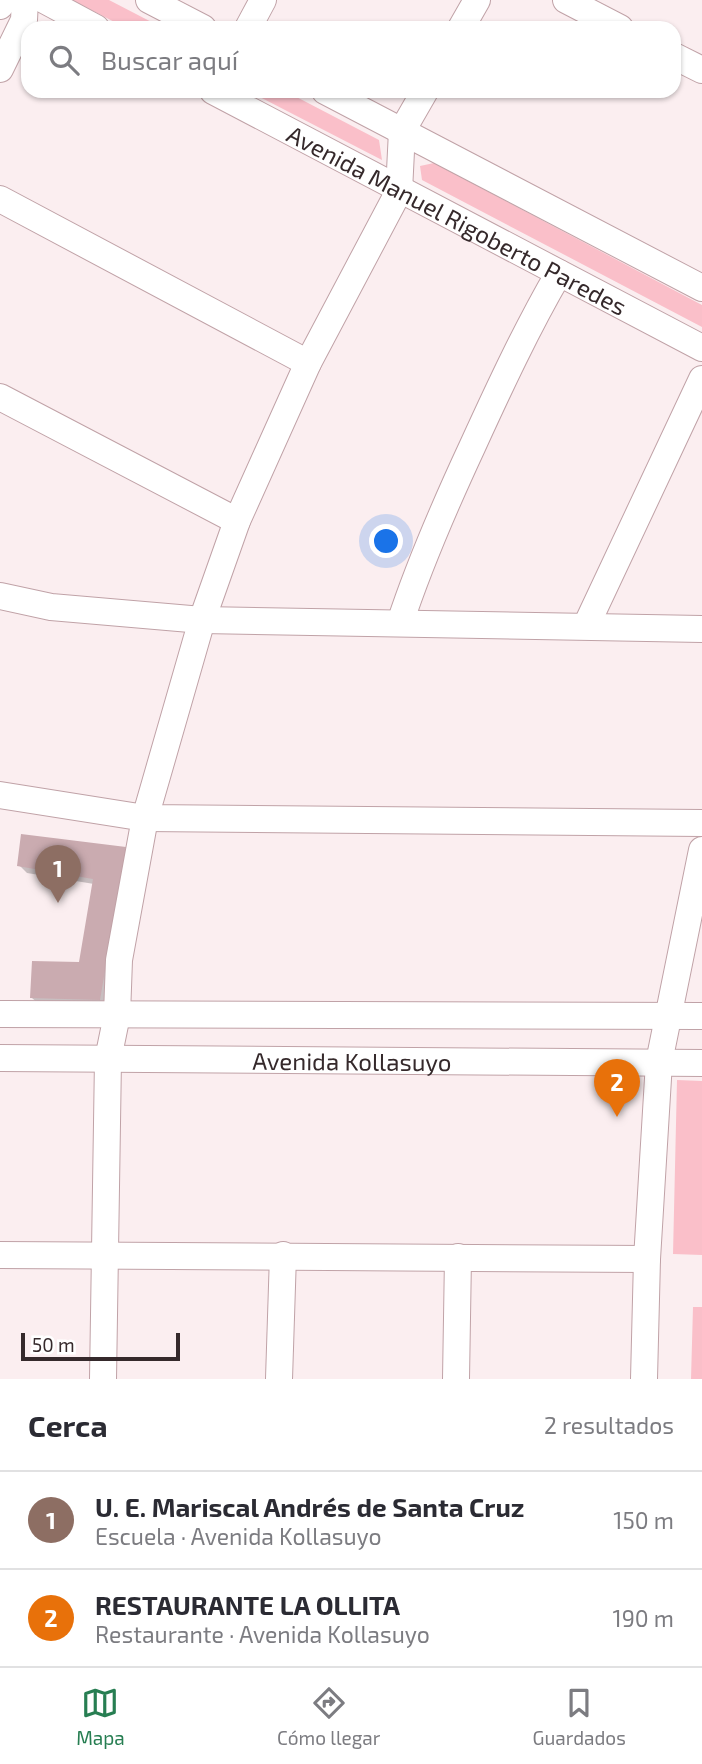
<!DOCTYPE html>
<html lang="es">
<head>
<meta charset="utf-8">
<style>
  body { margin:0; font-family:"Exo 2",sans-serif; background:#f7f7f7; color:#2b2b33 }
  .scale { position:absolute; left:21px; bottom:18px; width:159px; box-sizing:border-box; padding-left:7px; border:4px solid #35292b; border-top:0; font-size:19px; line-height:24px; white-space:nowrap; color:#35292b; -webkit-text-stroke:5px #fff; paint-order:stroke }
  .you { position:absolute; left:387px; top:542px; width:24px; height:24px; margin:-18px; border:5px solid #fff; border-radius:50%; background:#1a73e8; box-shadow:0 0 0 10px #1a73e833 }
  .badge { display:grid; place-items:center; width:46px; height:46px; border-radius:50%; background:#277e52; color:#fff; font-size:23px; font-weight:700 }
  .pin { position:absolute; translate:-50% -58px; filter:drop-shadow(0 2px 4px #0008) }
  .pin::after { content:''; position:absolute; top:37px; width:24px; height:21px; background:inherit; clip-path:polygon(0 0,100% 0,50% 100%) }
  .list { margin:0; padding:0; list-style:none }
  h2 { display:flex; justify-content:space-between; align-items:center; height:91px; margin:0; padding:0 28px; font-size:30px }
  h2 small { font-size:23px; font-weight:400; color:#7c7c81 }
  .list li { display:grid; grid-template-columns:46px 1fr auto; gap:21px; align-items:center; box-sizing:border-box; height:98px; padding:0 28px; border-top:2px solid #e1e1e2 }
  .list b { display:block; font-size:26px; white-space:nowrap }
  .list p { margin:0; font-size:23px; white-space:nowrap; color:#7c7c81 }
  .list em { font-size:23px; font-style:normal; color:#7c7c81 }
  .icon { flex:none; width:38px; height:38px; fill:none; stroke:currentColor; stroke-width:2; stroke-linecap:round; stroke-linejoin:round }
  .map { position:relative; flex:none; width:702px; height:1379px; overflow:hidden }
  .search { position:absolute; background:#fff; box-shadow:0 2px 5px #0004; left:21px; right:21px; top:21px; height:77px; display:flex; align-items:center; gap:18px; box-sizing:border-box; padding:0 24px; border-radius:21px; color:#7c7c81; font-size:26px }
  .sheet { height:287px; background:#fff }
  nav { display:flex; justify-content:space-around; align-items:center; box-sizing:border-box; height:98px; border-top:2px solid #e1e1e2; background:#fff; font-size:19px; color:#7c7c81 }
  nav a { display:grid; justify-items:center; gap:4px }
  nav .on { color:#277e52 }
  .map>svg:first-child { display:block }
  .green { fill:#fabfc9 }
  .shadow { fill:#0003 }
  .building { fill:#caabb0 }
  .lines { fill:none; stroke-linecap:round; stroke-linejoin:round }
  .minor-casing { stroke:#c0a2a7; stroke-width:28 }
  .minor { stroke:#fff; stroke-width:26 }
  .labels { text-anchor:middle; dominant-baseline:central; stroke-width:5; stroke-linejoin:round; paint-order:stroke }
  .street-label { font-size:24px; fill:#35292b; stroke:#fff }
</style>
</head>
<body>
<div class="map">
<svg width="702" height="1379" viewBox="0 0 702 1379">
  <rect width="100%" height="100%" fill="#fbeef0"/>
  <path class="green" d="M72,0h37l54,28h-37z
    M248,91h37l94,49 3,20z
    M434,163l268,142v22l-280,-147 -2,-14z
    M677,1080l25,1v174l-29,-1z
    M693,1307h9v72h-11z"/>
  <path class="shadow" d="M125,849l8,7 -26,151 -67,-2 -8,-7 49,-34 13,-80 -67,-11 -8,-8z"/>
  <path class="building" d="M21,834l105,13 -26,153 -70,-2 2,-37 47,1 14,-83 -76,-13z"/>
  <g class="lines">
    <g class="minor-casing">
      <g id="minor">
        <path d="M44,0l52,28"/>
        <path d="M149,0l54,28"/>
        <path d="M566,0l54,28"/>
        <path d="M0,6l5,-6"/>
        <path d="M248,28l15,-28"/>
        <path d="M461,28l16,-28"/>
        <path d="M674,56l28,14"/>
        <path d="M0,69l24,-49 1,-20"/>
        <path id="s1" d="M213,91l489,257"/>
        <path d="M325,91l377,197"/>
        <path d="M0,199l308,164"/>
        <path d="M0,397l237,124"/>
        <path d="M0,596l51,11 151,13 500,9"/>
        <path d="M400,623c20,-61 46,-120 73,-178 27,-59 54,-117 86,-172"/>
        <path d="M586,626l116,-247"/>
        <path d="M0,795l145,23 557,5"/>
        <path d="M0,1014l702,2"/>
        <path id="s2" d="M0,1058l702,5"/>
        <path d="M0,1255l647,4"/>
        <path d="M103,1379l5,-320 9,-44 2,-55 26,-142 57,-198 35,-99 71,-158 91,-172 3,-60 23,-40"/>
        <path d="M279,1379l4,-124"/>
        <path d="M456,1379l2,-122"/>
        <path d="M644,1379l3,-120 12,-197 43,-212"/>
      </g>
    </g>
    <use href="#minor" class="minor"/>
  </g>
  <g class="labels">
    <g class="street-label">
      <text stroke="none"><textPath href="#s1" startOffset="276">Avenida Manuel Rigoberto Paredes</textPath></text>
      <text stroke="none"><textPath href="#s2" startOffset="352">Avenida Kollasuyo</textPath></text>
    </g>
  </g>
</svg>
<div class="scale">50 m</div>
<div class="you"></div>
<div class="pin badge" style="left:58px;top:903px;background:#8d6e63">1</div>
<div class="pin badge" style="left:617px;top:1117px;background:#e8710a">2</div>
<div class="search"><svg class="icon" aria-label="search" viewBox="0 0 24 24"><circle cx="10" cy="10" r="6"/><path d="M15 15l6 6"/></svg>Buscar aquí</div>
</div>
<section class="sheet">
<h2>Cerca<small>2 resultados</small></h2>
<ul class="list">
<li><span class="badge" style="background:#8d6e63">1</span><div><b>U. E. Mariscal Andrés de Santa Cruz</b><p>Escuela · Avenida Kollasuyo</p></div><em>150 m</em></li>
<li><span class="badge" style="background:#e8710a">2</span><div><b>RESTAURANTE LA OLLITA</b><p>Restaurante · Avenida Kollasuyo</p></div><em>190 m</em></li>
</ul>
</section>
<nav>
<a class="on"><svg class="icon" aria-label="map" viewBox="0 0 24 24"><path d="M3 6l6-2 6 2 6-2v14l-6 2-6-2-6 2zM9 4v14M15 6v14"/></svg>Mapa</a>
<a><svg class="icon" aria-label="directions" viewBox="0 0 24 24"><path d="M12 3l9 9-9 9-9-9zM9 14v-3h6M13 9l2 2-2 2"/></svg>Cómo llegar</a>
<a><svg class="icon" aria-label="saved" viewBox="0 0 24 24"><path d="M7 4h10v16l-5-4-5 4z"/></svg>Guardados</a>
</nav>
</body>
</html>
